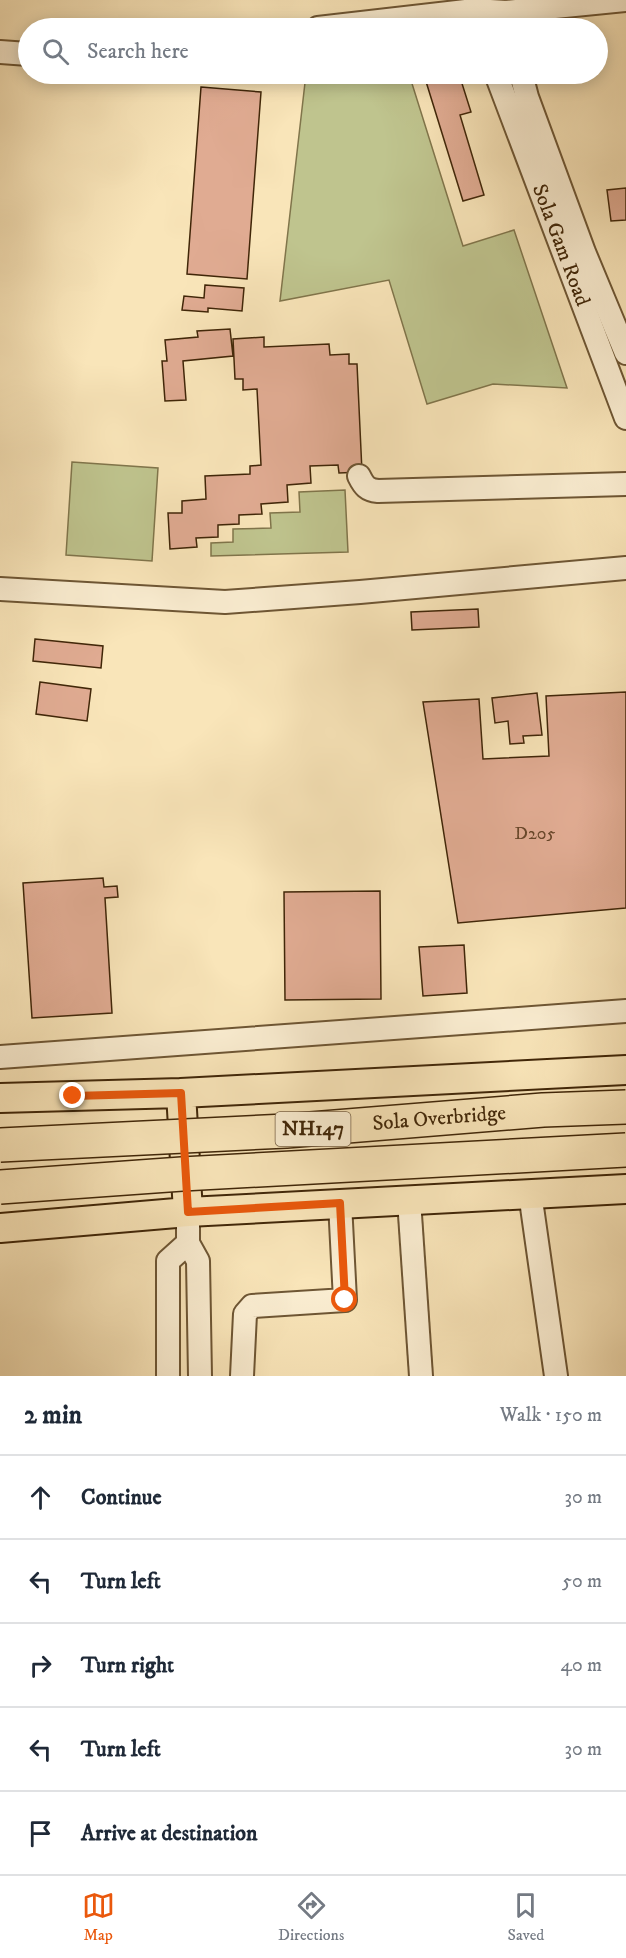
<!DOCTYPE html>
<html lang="en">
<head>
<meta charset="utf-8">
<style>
  body { margin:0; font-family:"IM FELL DW Pica",serif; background:#f6f6f7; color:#1f2937 }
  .stop { position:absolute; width:18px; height:18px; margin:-14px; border:4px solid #ea580c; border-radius:50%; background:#fff }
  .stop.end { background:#ea580c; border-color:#fff; box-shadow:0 2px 6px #0008 }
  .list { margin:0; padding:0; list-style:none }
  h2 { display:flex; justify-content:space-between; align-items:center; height:78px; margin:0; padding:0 24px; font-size:26px }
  h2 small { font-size:20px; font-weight:400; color:#747a83 }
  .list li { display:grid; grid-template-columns:39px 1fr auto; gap:18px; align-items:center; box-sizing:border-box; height:84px; padding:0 24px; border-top:2px solid #e0e1e3 }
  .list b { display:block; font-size:22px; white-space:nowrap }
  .list em { font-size:20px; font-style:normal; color:#747a83 }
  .icon { flex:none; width:33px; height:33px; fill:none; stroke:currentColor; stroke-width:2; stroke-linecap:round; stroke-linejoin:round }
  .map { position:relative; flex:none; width:626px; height:1376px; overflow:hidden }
  .search { position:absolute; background:#fff; box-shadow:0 3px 15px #0003; left:18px; right:18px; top:18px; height:66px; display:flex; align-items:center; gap:15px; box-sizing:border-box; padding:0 21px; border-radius:33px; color:#747a83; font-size:22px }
  .sheet { height:498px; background:#fff }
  nav { display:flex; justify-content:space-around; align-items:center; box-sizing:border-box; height:84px; border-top:2px solid #e0e1e3; background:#fff; font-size:16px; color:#747a83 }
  nav a { display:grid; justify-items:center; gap:3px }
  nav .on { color:#ea580c }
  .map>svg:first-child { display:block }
  .green { fill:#bfc48e; stroke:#80754b; stroke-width:1.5 }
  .building { fill:#e0ab92; stroke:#402608; stroke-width:1.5 }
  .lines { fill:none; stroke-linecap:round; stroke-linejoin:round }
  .minor-casing { stroke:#6e5634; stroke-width:26 }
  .major-casing { stroke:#402608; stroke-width:32 }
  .minor { stroke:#fbeed2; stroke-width:22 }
  .major { stroke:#f9e5b9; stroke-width:28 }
  .highway-bridge-casing { stroke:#402608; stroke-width:36; stroke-linecap:butt }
  .highway-bridge { stroke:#f9e5b9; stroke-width:33 }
  .route { stroke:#ea580c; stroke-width:8 }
  .labels { text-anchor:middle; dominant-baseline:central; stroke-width:4.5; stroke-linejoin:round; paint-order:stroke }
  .number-label { font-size:18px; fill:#68472a }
  .shield { fill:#fbeed2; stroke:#786245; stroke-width:1.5 }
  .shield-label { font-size:20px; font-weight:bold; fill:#402608 }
  .street-label { font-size:21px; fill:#402608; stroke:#fbeed2 }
</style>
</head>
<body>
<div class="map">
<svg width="626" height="1376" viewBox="0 0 626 1376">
  <rect width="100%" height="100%" fill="#f9e5b9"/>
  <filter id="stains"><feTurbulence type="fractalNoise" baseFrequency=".00333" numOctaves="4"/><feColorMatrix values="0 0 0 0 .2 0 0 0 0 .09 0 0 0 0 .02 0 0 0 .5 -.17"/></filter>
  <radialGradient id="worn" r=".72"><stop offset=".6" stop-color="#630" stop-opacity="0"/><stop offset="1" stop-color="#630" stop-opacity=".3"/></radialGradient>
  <path class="green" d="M306,74h103l54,172 51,-16 53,158 -74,-4 -66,20 -38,-124 -109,21z
    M72,462l86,6 -6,93 -86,-6z
    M345,490l3,62 -137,4v-13l22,-1v-13l38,-1 -1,-15 30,-1 -1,-20z"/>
  <path class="building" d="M431,74h28l12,38 -11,3 24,80 -21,6 -39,-126z
    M201,87l60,5 -14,187 -60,-5z
    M626,188v32l-15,1 -4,-31z
    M205,285l39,3 -2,23 -34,-3v4l-26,-2 2,-14 20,2z
    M230,329l3,27 -50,5 3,39 -21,1 -3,-40h5l-2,-21 33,-3 -1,-6z
    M264,337v10l65,-3 1,11 19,-1v10h8l5,108 -23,1 -1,-8 -28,1 1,17 -24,2 1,17 -27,2 1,10 -23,1v9l-21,1v12l-22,1 1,9 -27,2 -2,-36h14v-12l24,-2 -1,-23 45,-2v-8l11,-1 -4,-76 -14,1v-11h-8l-2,-40z
    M478,609l1,18 -67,3 -1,-18z
    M35,639l68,7 -2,22 -68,-7z
    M40,682l51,7 -4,32 -51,-7z
    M626,692v216l-168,15 -35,-221 56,-3 4,60 66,-3 -3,-60z
    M537,693l5,42 -19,1 1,7 -14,1 -2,-23 -13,2 -3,-25z
    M103,878l1,9 13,-1 1,11 -13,1 7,115 -80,5 -9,-135z
    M380,891l1,108 -96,1 -1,-108z
    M464,945l3,48 -44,3 -4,-49z"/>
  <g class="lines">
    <g class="minor-casing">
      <g id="minor">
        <path d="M318,28l156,-18 32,2 119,-12"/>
        <path d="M0,52l28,2"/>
        <path id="s1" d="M496,74l130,344"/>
        <path d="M521,74l6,23 57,155 42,101"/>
        <path d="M359,476c5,10 8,14 19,15l248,-7"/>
        <path d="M0,589l225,13 135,-10 266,-24"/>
        <path d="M0,1057l626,-46"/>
        <path d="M530,1193l26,183"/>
        <path d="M409,1200l12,176"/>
        <path d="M188,1212v31l10,18 2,115"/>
        <path d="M168,1376v-115l20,-18"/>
        <path d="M242,1376l3,-62 7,-8 93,-6 -5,-97"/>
      </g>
    </g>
    <g class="major-casing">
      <path id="major" d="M181,1093l7,119
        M0,1098l181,-5 445,-23
        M0,1228l188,-16 438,-23"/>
    </g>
    <use href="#minor" class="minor"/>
    <use href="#major" class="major"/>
    <g class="highway-bridge-casing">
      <g id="highway-bridge">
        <path id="s2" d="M0,1145l286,-14 257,-21 83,-3"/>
        <path d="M0,1187l182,-13 444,-24"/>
      </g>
    </g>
    <use href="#highway-bridge" class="highway-bridge"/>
  </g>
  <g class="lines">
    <path class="route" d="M73,1096l108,-3 7,119 152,-9 5,97"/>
  </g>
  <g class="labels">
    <g class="number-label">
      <text x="535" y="834">D205</text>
    </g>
    <rect class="shield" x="275.5" y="1112" width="75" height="34" rx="4.5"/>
    <g class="shield-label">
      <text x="313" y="1129">NH147</text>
    </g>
    <g class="street-label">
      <text stroke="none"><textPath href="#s1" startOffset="183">Sola Gam Road</textPath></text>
      <text stroke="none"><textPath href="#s2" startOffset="440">Sola Overbridge</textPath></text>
    </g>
  </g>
  <rect width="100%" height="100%" filter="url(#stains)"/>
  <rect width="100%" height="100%" fill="url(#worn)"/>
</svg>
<div class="stop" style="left:345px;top:1300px"></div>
<div class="stop end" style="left:73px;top:1096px"></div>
<div class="search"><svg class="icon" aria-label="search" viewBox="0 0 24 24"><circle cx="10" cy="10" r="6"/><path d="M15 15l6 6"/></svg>Search here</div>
</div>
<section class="sheet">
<h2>2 min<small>Walk · 150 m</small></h2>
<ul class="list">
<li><svg class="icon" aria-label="ahead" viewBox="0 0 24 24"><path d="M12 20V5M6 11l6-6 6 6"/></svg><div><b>Continue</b></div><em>30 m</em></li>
<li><svg class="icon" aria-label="left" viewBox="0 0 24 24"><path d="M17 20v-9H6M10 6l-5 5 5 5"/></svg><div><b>Turn left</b></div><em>50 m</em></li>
<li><svg class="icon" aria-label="right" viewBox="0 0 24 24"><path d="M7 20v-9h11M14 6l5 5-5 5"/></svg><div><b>Turn right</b></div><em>40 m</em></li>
<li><svg class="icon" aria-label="left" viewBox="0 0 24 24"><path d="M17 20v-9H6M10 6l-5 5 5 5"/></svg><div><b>Turn left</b></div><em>30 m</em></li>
<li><svg class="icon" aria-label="arrive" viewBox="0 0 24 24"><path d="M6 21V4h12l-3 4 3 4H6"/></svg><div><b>Arrive at destination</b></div></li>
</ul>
</section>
<nav>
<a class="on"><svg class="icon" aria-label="map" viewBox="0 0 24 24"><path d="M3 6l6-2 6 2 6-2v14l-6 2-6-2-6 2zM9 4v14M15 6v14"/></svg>Map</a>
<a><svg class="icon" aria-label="directions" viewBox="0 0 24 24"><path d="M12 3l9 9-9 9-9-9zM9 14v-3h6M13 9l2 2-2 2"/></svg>Directions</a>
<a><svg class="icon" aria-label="saved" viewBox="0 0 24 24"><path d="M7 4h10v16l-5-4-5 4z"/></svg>Saved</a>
</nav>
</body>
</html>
